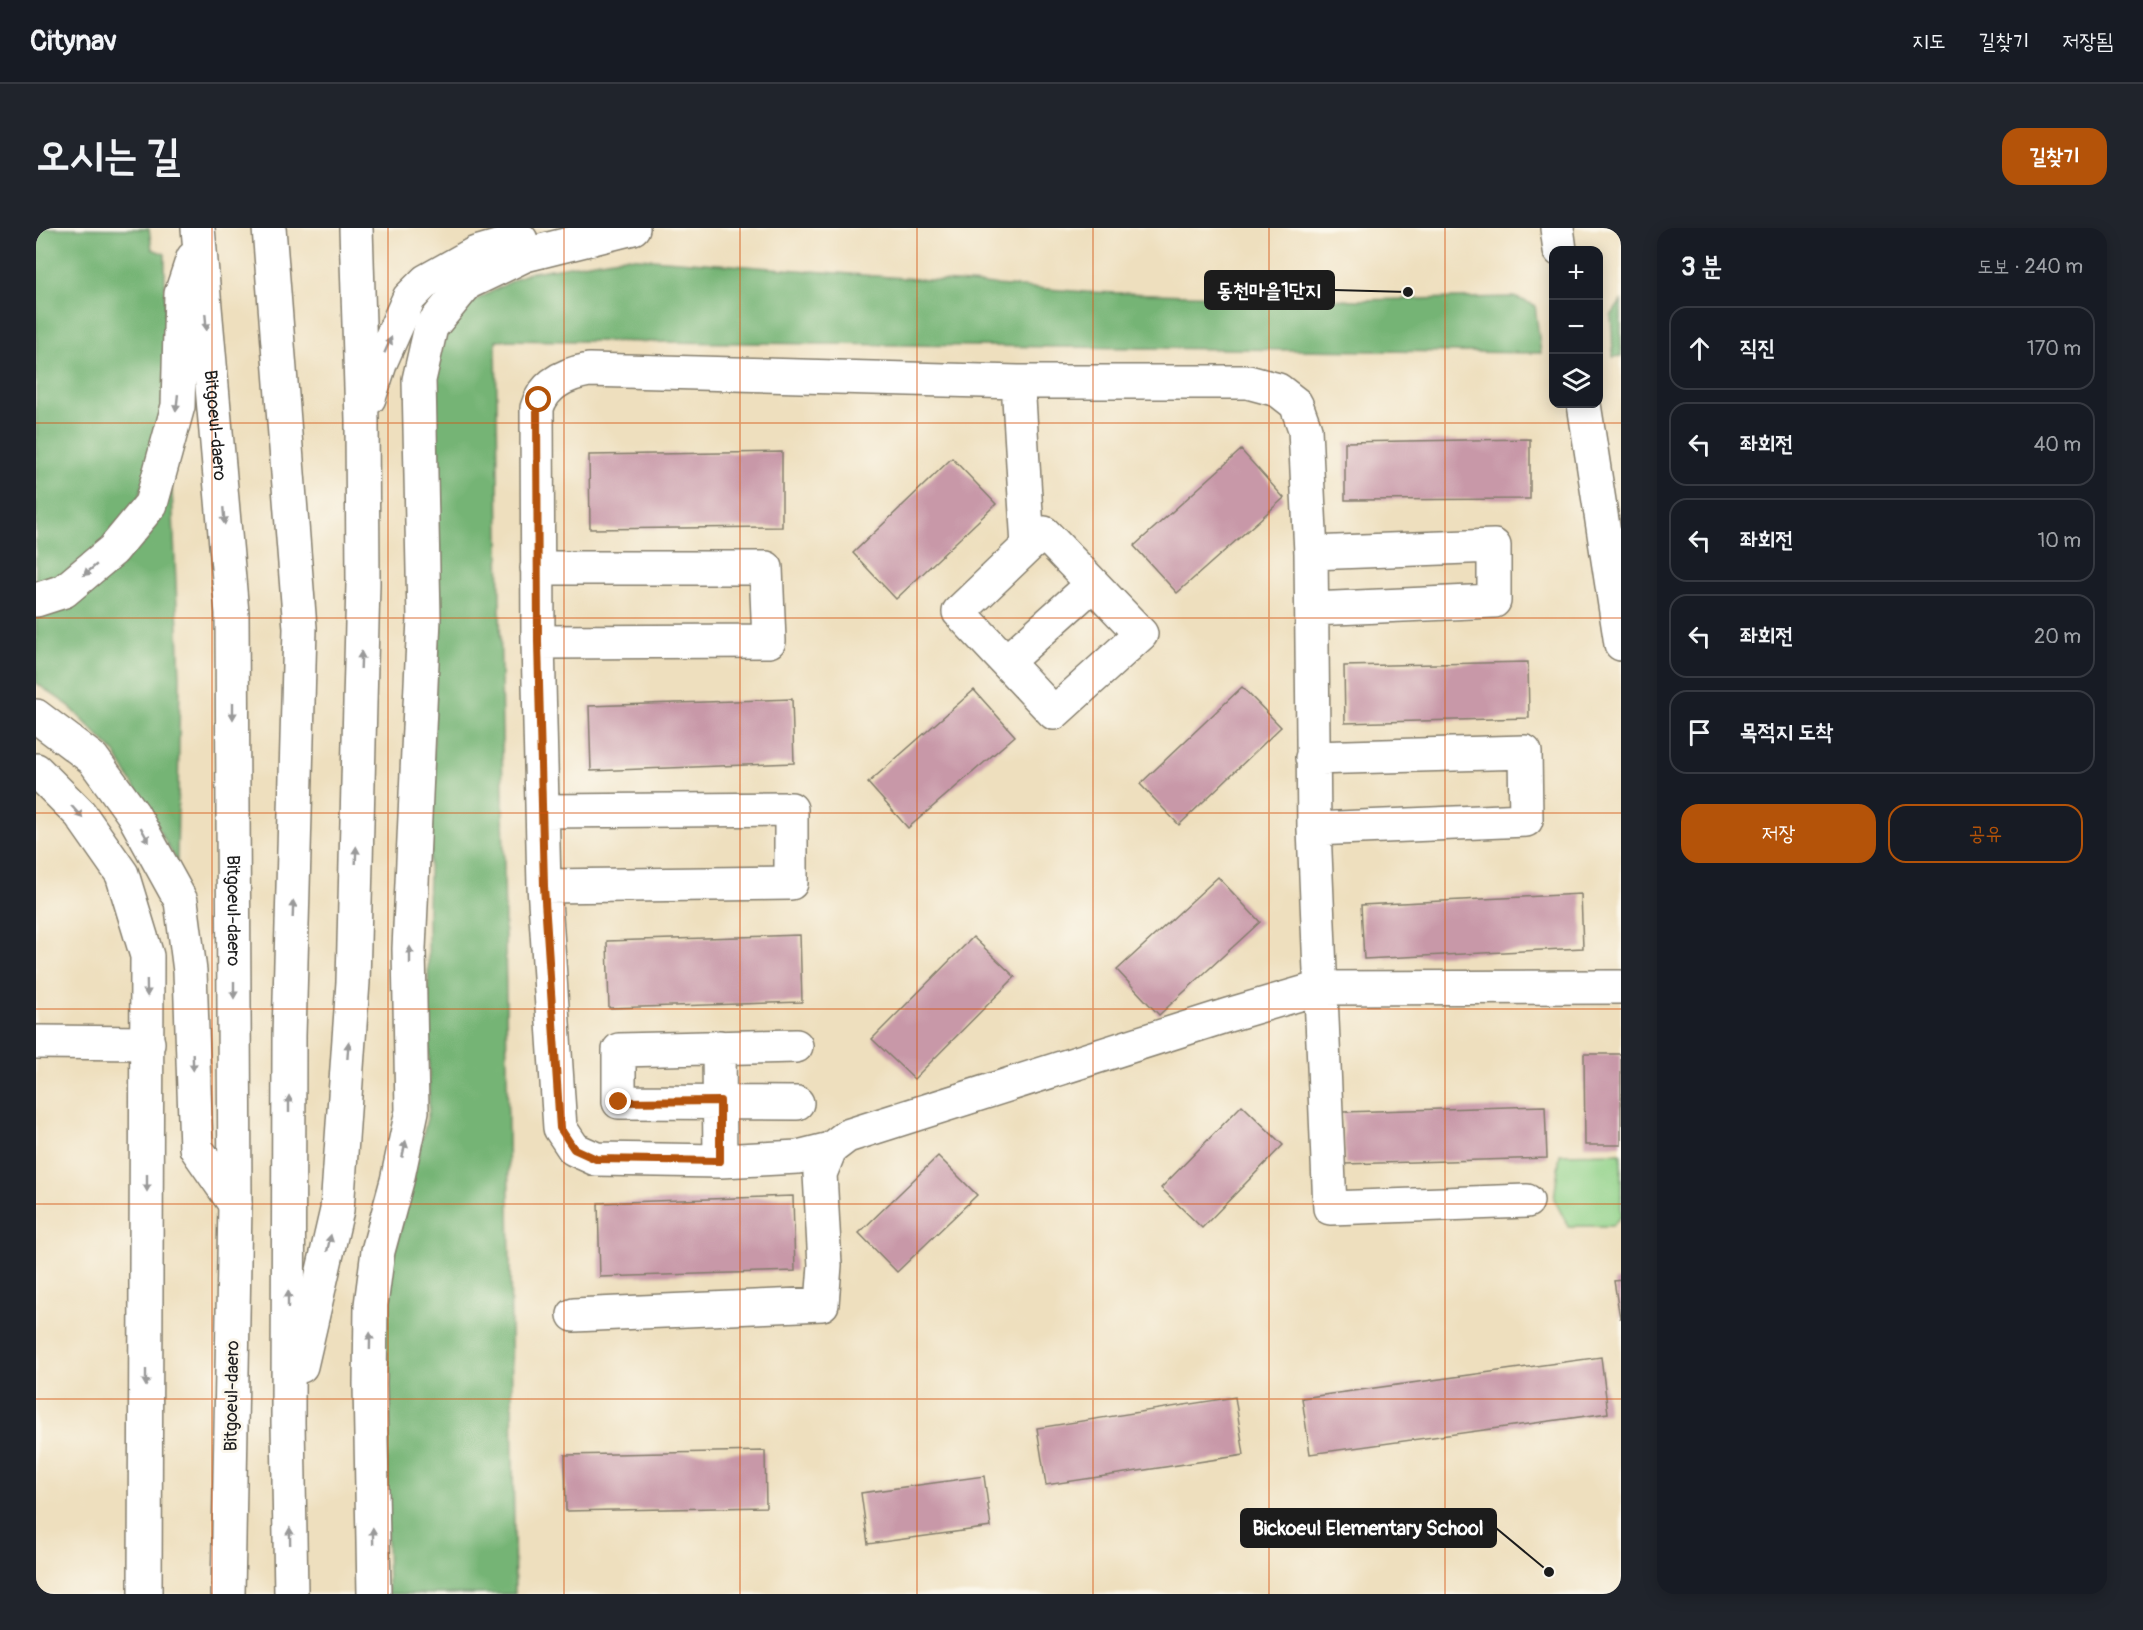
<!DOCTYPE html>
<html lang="ko">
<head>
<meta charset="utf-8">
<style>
  body { margin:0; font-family:Pangolin,"Poor Story",sans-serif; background:#20242c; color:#f1f3f6 }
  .controls { position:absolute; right:18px; top:18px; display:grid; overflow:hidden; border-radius:12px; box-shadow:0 3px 15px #0003 }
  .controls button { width:54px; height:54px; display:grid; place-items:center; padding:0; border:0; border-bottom:2px solid #363941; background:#171b24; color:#f1f3f6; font:30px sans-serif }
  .stop { position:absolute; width:18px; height:18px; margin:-14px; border:4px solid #b45309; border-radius:50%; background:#fff }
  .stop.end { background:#b45309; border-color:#fff; box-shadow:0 2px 6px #0008 }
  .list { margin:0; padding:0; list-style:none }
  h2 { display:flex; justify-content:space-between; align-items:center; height:78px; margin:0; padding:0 24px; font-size:26px }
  h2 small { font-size:20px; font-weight:400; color:#9ea1a6 }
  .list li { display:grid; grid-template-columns:39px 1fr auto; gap:18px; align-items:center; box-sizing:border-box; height:84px; margin:0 12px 12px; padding:0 12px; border:2px solid #363941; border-radius:18px }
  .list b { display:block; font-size:22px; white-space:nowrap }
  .list em { font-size:20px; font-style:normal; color:#9ea1a6 }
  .actions { display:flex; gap:12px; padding:18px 24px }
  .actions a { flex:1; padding:14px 0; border:2px solid #b45309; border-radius:18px; text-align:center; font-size:21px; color:#b45309 }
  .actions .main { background:#b45309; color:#fff }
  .icon { flex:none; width:33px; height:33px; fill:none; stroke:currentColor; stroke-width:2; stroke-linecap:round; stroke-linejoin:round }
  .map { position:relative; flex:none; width:1585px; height:1366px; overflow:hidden; border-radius:18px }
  header { display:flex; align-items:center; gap:36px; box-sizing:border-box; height:84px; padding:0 30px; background:#171b24; border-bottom:2px solid #363941 }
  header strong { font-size:28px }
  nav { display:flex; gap:33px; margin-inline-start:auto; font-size:21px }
  .intro { display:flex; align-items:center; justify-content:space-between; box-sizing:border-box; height:144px; padding:0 36px }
  h1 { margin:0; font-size:42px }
  .button { padding:15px 27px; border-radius:18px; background:#b45309; color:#fff; font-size:21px; font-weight:700 }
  main { display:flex; gap:36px; padding:0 36px }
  aside { flex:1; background:#171b24; border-radius:18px; box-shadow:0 3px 15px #0003 }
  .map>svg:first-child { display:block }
  .green { fill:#91d289; stroke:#567752; stroke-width:1.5 }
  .forest { fill:#74b475; stroke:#486848; stroke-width:1.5 }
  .building { fill:#c898a8 }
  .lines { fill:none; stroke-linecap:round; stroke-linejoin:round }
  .minor-casing { stroke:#857e6d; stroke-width:36 }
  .highway-casing { stroke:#857e6d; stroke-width:36 }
  .minor { stroke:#fff; stroke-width:33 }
  .highway { stroke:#fff; stroke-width:33 }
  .oneway { fill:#999 }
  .route { stroke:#b45309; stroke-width:8 }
  .grid { fill:none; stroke:#d4530e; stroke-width:1.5; stroke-opacity:0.55 }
  .labels { text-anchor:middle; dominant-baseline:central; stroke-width:6; stroke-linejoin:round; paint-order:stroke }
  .street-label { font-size:18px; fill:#1c1c1c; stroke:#fbf7ec }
  .leader { fill:none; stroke:#1c1c1c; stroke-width:2 }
  .callout-dot { fill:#1c1c1c; stroke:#fbf7ec; stroke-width:2 }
  .callout { fill:#1c1c1c; stroke:#1c1c1c; stroke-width:2 }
  .callout-label { font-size:20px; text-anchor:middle; font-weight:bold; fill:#fff }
</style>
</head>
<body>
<header>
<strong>Citynav</strong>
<nav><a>지도</a><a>길찾기</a><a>저장됨</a></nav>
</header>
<div class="intro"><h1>오시는 길</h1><a class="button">길찾기</a></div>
<main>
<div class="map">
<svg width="1585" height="1366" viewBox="0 0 1585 1366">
  <rect width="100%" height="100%" fill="#fbf7ec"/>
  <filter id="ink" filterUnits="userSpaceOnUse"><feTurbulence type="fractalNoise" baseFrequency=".0167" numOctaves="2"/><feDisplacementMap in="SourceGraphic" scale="12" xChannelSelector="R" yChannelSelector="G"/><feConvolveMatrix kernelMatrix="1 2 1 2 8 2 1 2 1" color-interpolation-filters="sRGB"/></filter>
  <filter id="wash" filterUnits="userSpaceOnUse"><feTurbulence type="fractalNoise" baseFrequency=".008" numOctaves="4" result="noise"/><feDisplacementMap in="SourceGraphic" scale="24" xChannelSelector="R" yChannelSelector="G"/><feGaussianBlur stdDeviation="1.35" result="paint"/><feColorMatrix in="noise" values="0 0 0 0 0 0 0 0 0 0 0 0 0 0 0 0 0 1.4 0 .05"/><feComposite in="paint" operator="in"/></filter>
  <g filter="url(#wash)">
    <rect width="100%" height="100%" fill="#eedfbe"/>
    <path class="green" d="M1585,925v63l-9,10h-44l-14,-27 6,-45z"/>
    <path class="forest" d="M0,0l113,1 3,20 13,5v150l-26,94 -35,43 -46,38 -22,7z
      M589,29l462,35 270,8 157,-3 21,8 6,48 -1045,-13 19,1254h-127l-5,-293 46,-191 -1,-205 10,-292 -6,-236 15,-44 25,-31 55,-29z
      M1585,73v55l-8,1 -2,-41z
      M136,262l8,187 -3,185 -62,-109 -47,-48 -32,-22v-72l58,-26 50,-44z"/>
    <g id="blocks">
      <path class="building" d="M1494,211v60l-185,1v-58z
        M1205,222l43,48 -107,95 -43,-47z
        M746,224v75l-192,2 -1,-74z
        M916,230l44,46 -100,95 -43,-46z
        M1492,434l1,56 -184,5 -1,-57z
        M1206,459l39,40 -102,98 -39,-41z
        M938,462l41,46 -107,92 -40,-45z
        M756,471l2,64 -203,8 -2,-65z
        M1182,649l42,45 -101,93 -42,-45z
        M1545,666l2,54 -219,11 -3,-54z
        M764,707l2,67 -193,6 -2,-67z
        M937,709l42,40 -101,102 -42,-40z
        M1548,826h37v91h-36z
        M1206,877l41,40 -81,83 -41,-40z
        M1509,878l2,52 -202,6 -2,-52z
        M902,928l39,39 -80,77 -38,-39z
        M757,968l2,75 -195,6 -2,-74z
        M1585,1052v38h-1l-6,-37z
        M1565,1129l7,56 -298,41 -8,-56z
        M1199,1169l9,58 -198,30 -9,-57z
        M729,1223l1,56 -200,4 -1,-56z
        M948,1248l7,51 -123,17 -7,-51z"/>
    </g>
  </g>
  <g filter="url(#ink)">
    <use href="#blocks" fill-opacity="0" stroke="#857e6d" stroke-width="1.5"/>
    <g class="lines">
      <g class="minor-casing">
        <path id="minor" d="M1521,0l3,22
          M982,154l10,164
          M1548,176l37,240
          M1008,305l97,101 -87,79 -95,-101 69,-66z
          M1275,325l183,-7v55l-182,8
          M501,340h229l3,73 -231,1
          M970,434l87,-78
          M1276,530l213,-6 1,68 -212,9
          M507,583l248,-2v74l-247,3
          M0,814l112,1
          M760,818l-177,4v52l178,1
          M683,819l1,114
          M794,921l-32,8 -78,4 -124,-2 -22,-10 -14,-21 -16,-242 -6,-244 -1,-234c7,-24 29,-34 52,-38l429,12h230l30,8 18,14 9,25 6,124 3,276 16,379 197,-7
          M538,1087l248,-11 3,-39 -5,-91 10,-25 17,-13 381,-121 92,-27 301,-1"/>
      </g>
      <g class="highway-casing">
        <g id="highway">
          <path id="s1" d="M162,0l34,385 3,591 -7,390"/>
          <path d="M233,0l31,400 -11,408 -1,387 3,171"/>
          <path d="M333,170l12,-37 28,-63 17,-17 50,-28 45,-13"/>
          <path d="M0,372l28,-9 49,-41 38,-46 27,-98 3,-112 12,-36"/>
          <path d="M0,488l57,43 40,55 48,87 9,70 6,177 39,56"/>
          <path d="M0,542l44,44 42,60 25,82 -2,638"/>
          <path d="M265,1138l36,-156 16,-228 10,-399 -1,-163 -6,-192"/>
          <path d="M338,1366l-4,-210 1,-79 7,-54 19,-70 15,-70 -3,-162 15,-331 -5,-238 12,-53 36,-44 58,-28 108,-27"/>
        </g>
      </g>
      <use href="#minor" class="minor"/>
      <use href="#highway" class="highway"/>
    </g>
    <defs><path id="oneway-solid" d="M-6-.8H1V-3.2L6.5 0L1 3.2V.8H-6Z" transform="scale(1.5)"/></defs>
    <g class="oneway">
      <use href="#oneway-solid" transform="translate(170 94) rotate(85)"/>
      <use href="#oneway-solid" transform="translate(352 117) rotate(-66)"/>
      <use href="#oneway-solid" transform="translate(141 175) rotate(96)"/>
      <use href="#oneway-solid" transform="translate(188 288) rotate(85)"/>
      <use href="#oneway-solid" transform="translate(54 342) rotate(140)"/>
      <use href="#oneway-solid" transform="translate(325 432) rotate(-88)"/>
      <use href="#oneway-solid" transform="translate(197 483) rotate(90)"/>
      <use href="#oneway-solid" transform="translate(41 584) rotate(48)"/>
      <use href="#oneway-solid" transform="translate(109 607) rotate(61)"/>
      <use href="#oneway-solid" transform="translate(320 627) rotate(-88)"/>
      <use href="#oneway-solid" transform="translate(257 681) rotate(-88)"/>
      <use href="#oneway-solid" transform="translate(374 727) rotate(-90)"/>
      <use href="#oneway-solid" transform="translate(111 760) rotate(89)"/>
      <use href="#oneway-solid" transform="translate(198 762) rotate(90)"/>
      <use href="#oneway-solid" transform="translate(312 822) rotate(-86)"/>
      <use href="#oneway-solid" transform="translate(157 834) rotate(88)"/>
      <use href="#oneway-solid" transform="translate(253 876) rotate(-90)"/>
      <use href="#oneway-solid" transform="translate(368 921) rotate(-78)"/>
      <use href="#oneway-solid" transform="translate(111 955) rotate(90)"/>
      <use href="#oneway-solid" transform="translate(293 1015) rotate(-77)"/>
      <use href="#oneway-solid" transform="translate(252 1071) rotate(-90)"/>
      <use href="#oneway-solid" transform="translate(334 1113) rotate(-89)"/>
      <use href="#oneway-solid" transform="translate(110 1150) rotate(90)"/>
      <use href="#oneway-solid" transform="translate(254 1308) rotate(-91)"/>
      <use href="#oneway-solid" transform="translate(337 1308) rotate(-91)"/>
    </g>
  </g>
  <g class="lines" filter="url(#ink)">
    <path class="route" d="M503,172l-2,8 1,234 6,244 16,242 14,21 22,10 124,2v-60l-101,1"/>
  </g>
  <path class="grid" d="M176,0v1366M352,0v1366M528,0v1366M704,0v1366M881,0v1366M1057,0v1366M1233,0v1366M1409,0v1366M0,195h1585M0,390h1585M0,585h1585M0,781h1585M0,976h1585M0,1171h1585"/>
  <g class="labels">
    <g class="street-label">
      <text stroke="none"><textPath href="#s1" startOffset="198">Bitgoeul-daero</textPath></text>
      <text stroke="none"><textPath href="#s1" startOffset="684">Bitgoeul-daero</textPath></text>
      <text transform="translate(196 1168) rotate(-89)">Bitgoeul-daero</text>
    </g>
  </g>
  <path class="leader" d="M1372 64L1298 62M1513 1344L1460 1300"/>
  <g class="callout-dot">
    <circle cx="1372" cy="64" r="6"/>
    <circle cx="1513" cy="1344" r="6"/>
  </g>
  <g class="callout">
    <rect x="1169" y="43" width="129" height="38" rx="6"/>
    <rect x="1205" y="1281" width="255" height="38" rx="6"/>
  </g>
  <g class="callout-label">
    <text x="1233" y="69">동천마을1단지</text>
    <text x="1332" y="1307">Bickoeul Elementary School</text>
  </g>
</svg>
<div class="controls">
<button>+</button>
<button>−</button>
<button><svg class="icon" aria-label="layers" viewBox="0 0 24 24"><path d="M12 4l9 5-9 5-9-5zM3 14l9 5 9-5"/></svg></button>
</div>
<div class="stop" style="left:503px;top:172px"></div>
<div class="stop end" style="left:583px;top:874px"></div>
</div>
<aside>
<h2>3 분<small>도보 · 240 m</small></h2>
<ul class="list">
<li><svg class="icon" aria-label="ahead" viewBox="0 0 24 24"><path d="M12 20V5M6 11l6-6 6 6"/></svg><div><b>직진</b></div><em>170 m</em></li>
<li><svg class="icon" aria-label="left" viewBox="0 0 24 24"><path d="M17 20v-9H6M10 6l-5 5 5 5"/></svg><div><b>좌회전</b></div><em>40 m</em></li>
<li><svg class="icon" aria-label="left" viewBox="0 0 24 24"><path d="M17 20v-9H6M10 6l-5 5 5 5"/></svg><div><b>좌회전</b></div><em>10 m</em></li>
<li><svg class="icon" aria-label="left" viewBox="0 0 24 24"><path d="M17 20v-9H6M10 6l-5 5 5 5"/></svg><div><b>좌회전</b></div><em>20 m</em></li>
<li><svg class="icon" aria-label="arrive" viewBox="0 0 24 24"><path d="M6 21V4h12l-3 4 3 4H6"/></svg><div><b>목적지 도착</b></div></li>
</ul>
<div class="actions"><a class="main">저장</a><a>공유</a></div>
</aside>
</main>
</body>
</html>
